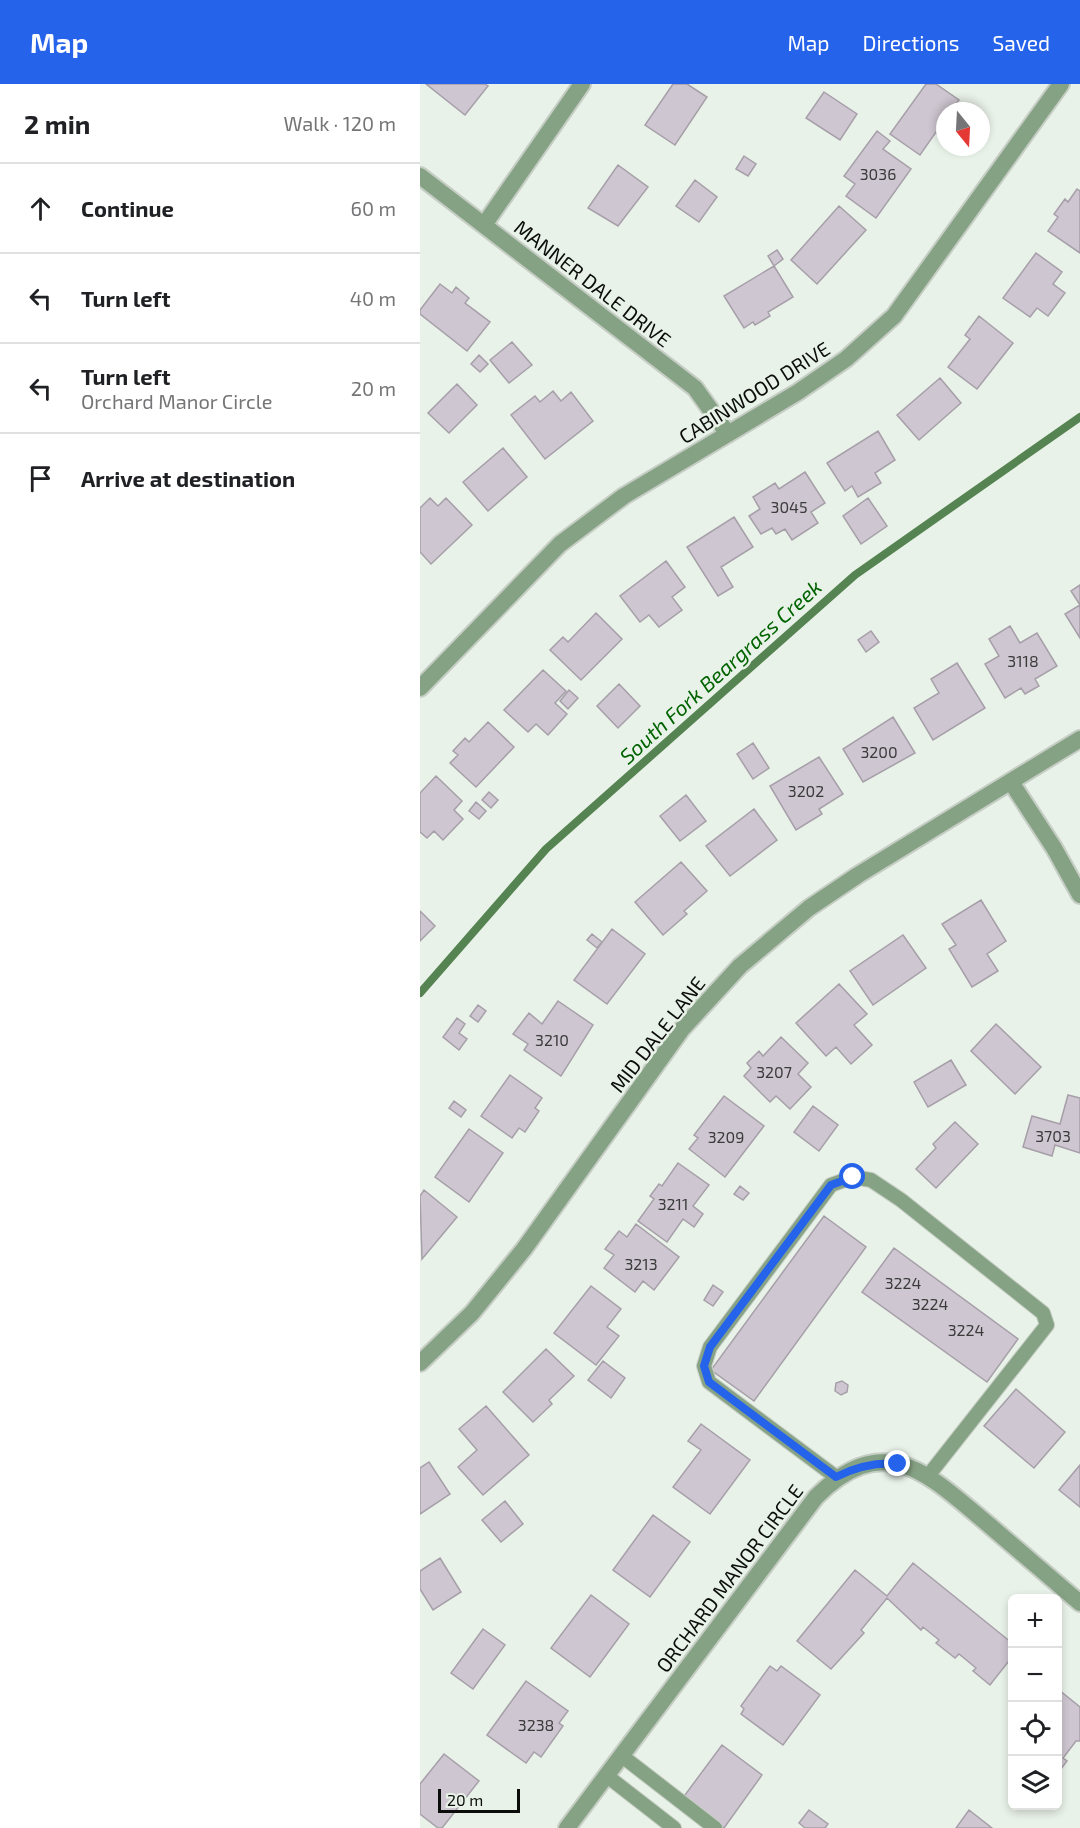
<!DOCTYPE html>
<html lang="en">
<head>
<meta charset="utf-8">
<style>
  body { margin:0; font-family:"Exo 2",sans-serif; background:#f6f6f6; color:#202124 }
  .controls { position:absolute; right:18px; bottom:18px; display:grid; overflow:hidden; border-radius:9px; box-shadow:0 3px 9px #0003 }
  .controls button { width:54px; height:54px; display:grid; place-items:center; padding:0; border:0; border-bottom:2px solid #e0e0e0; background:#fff; color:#202124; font:30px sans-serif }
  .compass { position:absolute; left:516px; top:18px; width:54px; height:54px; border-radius:50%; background:#fff; box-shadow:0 3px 9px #0003; rotate:162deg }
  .scale { position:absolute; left:18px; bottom:15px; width:82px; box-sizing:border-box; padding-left:6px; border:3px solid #0a0d0a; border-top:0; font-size:16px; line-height:21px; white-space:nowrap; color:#0a0d0a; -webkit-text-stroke:4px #e9f2e8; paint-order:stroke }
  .stop { position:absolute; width:18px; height:18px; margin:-14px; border:4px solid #2563eb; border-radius:50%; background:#fff }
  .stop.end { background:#2563eb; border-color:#fff; box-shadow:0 2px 6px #0008 }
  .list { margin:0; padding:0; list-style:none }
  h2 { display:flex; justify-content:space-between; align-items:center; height:78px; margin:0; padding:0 24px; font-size:26px }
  h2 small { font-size:20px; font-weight:400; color:#757577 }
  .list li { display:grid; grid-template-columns:39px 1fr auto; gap:18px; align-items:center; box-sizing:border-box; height:90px; padding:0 24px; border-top:2px solid #e0e0e0 }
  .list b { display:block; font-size:22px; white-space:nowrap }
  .list p { margin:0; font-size:20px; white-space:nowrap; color:#757577 }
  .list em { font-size:20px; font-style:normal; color:#757577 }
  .icon { flex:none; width:33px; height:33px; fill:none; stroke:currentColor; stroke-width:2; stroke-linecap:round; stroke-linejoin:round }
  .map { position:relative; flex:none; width:660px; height:1744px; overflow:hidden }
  header { display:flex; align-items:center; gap:36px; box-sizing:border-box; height:84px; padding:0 30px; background:#2563eb; color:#fff }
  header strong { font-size:28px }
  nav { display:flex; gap:33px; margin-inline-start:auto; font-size:21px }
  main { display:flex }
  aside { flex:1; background:#fff }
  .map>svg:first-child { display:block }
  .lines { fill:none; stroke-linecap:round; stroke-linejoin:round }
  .stream { stroke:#558351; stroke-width:8 }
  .building { fill:#cec6d0; stroke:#a69fa9; stroke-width:1.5 }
  .service-casing { stroke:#c5cdc4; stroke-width:16 }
  .minor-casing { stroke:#c5cdc4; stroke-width:20 }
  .service { stroke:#86a284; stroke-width:14 }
  .minor { stroke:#86a284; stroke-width:16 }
  .route { stroke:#2563eb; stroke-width:8 }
  .labels { text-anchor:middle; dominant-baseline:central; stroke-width:5; stroke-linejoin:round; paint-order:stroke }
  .number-label { font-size:16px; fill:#3b3b3c }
  .street-label { font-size:20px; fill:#0a0d0a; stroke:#e9f2e8 }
  .water-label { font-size:21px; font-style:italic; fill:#006300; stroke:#e9f2e8 }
</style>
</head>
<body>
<header>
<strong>Map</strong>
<nav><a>Map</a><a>Directions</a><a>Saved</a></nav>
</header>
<main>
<aside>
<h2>2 min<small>Walk · 120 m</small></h2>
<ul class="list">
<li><svg class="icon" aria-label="ahead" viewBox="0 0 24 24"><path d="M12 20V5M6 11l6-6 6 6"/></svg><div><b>Continue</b></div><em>60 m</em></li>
<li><svg class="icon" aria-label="left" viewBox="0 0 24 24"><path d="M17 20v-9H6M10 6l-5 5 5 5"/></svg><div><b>Turn left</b></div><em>40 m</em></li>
<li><svg class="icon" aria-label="left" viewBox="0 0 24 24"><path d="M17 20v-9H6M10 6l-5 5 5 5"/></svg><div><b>Turn left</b><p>Orchard Manor Circle</p></div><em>20 m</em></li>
<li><svg class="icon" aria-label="arrive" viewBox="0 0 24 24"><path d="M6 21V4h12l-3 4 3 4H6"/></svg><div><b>Arrive at destination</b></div></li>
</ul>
</aside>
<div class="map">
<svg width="660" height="1744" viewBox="0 0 660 1744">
  <rect width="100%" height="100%" fill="#e9f2e8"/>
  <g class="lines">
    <path class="stream" d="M0,909l126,-144 309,-274 225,-158"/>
  </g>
  <path class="building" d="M6,0h59l3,2 -23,29z
    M253,0h14l20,13 -32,48 -30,-20z
    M506,0h10l23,16 -8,11h-6v16l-6,8 -3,-3 -16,23 -30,-21z
    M404,8l33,22 -17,26 -34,-22z
    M457,47l13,10 -7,8 28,20 -35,49 -30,-22 9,-12 -11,-8z
    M324,72l12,8 -8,12 -12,-7z
    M198,81l30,22 -30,39 -30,-18z
    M275,96l22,17 -18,25 -23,-16z
    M657,105l3,2v62l-32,-22 10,-14 -4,-3 11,-15 3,3z
    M419,122l27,24 -49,54 -26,-24z
    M357,166l6,9 -9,7 -6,-10z
    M616,169l26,19 -9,12 12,9 -17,23 -11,-8 -7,9 -27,-19z
    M354,182l19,31 -25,15 2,4 -15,9 -2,-3 -9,6 -20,-32z
    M20,200l12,9 4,-6 13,11 -4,5 25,19 -23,29 -47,-37v-4z
    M559,232l34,27 -36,46 -29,-22 22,-28 -5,-4z
    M92,258l20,23 -23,18 -19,-23z
    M59,271l9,9 -8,8 -9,-8z
    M520,294l21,25 -42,37 -22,-25z
    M37,300l20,21 -28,28 -21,-20z
    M133,307l8,10 10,-9 22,29 -48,38 -34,-44 24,-19 5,6z
    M458,347l17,29 -20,13 6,10 -23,14 -6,-11 -7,5 -18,-28z
    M83,364l24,29 -39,34 -25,-29z
    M385,388l20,31 -14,9 7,11 -26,17 -7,-11 -9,5 -4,-6 -11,6 -12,-18 11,-7 -7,-12 22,-14 4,6z
    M10,414l8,8 8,-8 26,27 -41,39 -11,-12v-44z
    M448,414l19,28 -26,18 -18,-28z
    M314,433l19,30 -32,20 12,20 -15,9 -31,-49z
    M246,477l19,26 -13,10 10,13 -23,17 -10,-12 -9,7 -20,-26z
    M660,501v53l-15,-24 15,-9 -9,-14z
    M176,529l26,26 -41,41 -31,-30 13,-13 5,5z
    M590,542l10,17 17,-10 20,33 -22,13 4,7 -14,8 -4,-6 -16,10 -20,-34 14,-8 -10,-17z
    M451,547l8,11 -13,10 -8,-12z
    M537,579l28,45 -52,32 -19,-32 25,-15 -8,-14z
    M123,586l23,21 -11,12 12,11 -19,21 -12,-11 -8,8 -24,-22z
    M199,600l21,22 -22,22 -21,-22z
    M149,606l9,8 -10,11 -8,-8z
    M473,633l22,36 -52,29 -20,-33z
    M68,638l26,25 -38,40 -26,-24 8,-8 -5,-4 12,-13 4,4z
    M333,659l16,25 -16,11 -16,-25z
    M399,673l24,37 -24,15 3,5 -26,16 -26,-44z
    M16,692l26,25 -8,9 9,9 -20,21 -9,-9 -7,7 -7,-6v-39z
    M69,708l9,8 -7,8 -9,-8z
    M266,711l20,26 -26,20 -20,-25z
    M56,718l10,9 -7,8 -10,-8z
    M334,725l23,31 -47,36 -24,-30z
    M261,778l26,29 -23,20 3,3 -24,21 -28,-33z
    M561,816l25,41 -19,13 11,17 -26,16 -23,-38 7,-4 -14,-21z
    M0,827l15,15 -15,15z
    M192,845l33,25 -38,50 -33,-24z
    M172,850l10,8 -5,6 -10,-8z
    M483,851l23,33 -53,37 -23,-34z
    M419,900l28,30 -13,11 18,20 -21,19 -15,-17 -10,9 -30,-33z
    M138,917l35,24 -32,51 -37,-26 4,-6 -15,-10 16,-21 13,11z
    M58,921l8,6 -8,11 -8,-6z
    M37,934l8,6 -6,9 8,6 -8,11 -16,-13z
    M576,940l45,43 -26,27 -44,-43z
    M361,953l27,26 -10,11 13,13 -21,22 -14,-13 -6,6 -26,-26 7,-8 -4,-5 12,-12 4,5z
    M531,976l15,25 -38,22 -14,-25z
    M90,991l32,23 -7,10 4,3 -14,21 -6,-4 -7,10 -31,-22z
    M648,1011l12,3v55l-25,-8 -3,11 -29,-9 9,-31 28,8z
    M304,1012l40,30 -39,51 -36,-28 9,-11 -4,-3z
    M34,1017l12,9 -5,7 -12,-9z
    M393,1022l25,19 -19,26 -25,-19z
    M535,1038l23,22 -42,44 -20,-19 20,-21 -3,-4z
    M49,1045l34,24 -34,49 -34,-25z
    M258,1079l31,22 -16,21 10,8 -9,13 -11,-8 -16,23 -29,-21 16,-22 -4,-3 9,-12 3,2z
    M320,1102l9,7 -6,7 -9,-6z
    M4,1106l33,27 -35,42 -2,-63z
    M404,1132l42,31 -112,154 -43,-31z
    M216,1140l43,33 -25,33 -11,-9 -8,11 -31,-24 10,-13 -9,-6 14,-18 8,6z
    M474,1164l124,91 -31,43 -125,-90z
    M293,1201l10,7 -10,14 -9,-6z
    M171,1202l30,23 -14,18 12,9 -23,29 -42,-32z
    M126,1265l28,27 -25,24 3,4 -19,18 -30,-30z
    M183,1277l22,17 -14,20 -23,-18z
    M422,1297l6,4 -1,7 -6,3 -6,-4 1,-8z
    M596,1305l49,43 -31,36 -50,-42z
    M66,1322l43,49 -46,40 -25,-28 19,-17 -18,-21z
    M281,1340l49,36 -40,54 -37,-27 28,-37 -13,-9z
    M9,1378l21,32 -30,20v-46z
    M660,1381v42l-21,-17z
    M85,1417l18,23 -22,18 -19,-22z
    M233,1431l37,27 -40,55 -37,-27z
    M20,1474l21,34 -28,18 -13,-21v-18z
    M493,1479l99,80v14l-22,28 -17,-14 3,-3 -17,-14 -4,4 -19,-15 3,-3 -16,-13 -2,3 -34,-32 -26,32 3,3 -33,36 -34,-28 58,-71 32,26z
    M171,1511l38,29 -39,53 -39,-29z
    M63,1545l22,16 -32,44 -22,-16z
    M350,1582l7,5 4,-5 39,29 -37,50 -42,-31 3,-5 -3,-3z
    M106,1597l42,30 -9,12 4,3 -22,31 -7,-5 -8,11 -39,-28z
    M639,1606l21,17v34h-4l-13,17 4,3 -9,12z
    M302,1661l40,30 -38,53 -42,-29z
    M24,1670l35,27 -37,47h-4l-18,-14v-30z
    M389,1726l19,14 -3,4h-20l-6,-5z
    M549,1726l23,18h-36z"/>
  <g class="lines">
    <g class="service-casing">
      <path id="service" d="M416,1393l-127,-95 -5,-16 6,-19 121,-162 22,-8 18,3 30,20 142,113 4,12 -119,151
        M202,1672l93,72
        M187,1692l67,52"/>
    </g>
    <g class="minor-casing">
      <path id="minor" d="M0,92l275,212 33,46
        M64,141l98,-141
        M0,604l140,-144 64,-48 174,-104 48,-33 48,-43 167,-232
        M591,698l43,66 26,47
        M0,1279l52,-50 52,-64 158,-220 58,-63 69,-58 49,-33 222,-136
        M147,1744l249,-331c70,-70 114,-21 173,28 30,26 61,52 91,78"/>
    </g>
    <use href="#service" class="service"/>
    <use href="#minor" class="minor"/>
  </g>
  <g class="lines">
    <path class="route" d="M433,1093l-22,8 -121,162 -6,19 5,16 127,95c20,-10 39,-15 62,-13"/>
  </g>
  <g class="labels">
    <g class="number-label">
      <text x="458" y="89">3036</text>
      <text x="369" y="422">3045</text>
      <text x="603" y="576">3118</text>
      <text x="459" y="667">3200</text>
      <text x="386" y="706">3202</text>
      <text x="132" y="955">3210</text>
      <text x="354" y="987">3207</text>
      <text x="633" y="1051">3703</text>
      <text x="306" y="1052">3209</text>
      <text x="253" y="1119">3211</text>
      <text x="221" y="1179">3213</text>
      <text x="483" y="1198">3224</text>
      <text x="510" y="1219">3224</text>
      <text x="546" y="1245">3224</text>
      <text x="116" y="1640">3238</text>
    </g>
    <g class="street-label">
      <text transform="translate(173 199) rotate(38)">MANNER DALE DRIVE</text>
      <text transform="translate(334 308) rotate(-32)">CABINWOOD DRIVE</text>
      <text transform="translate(237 950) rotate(-52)">MID DALE LANE</text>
      <text transform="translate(309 1494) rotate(-53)">ORCHARD MANOR CIRCLE</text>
    </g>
    <g class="water-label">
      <text transform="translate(300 587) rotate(-42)">South Fork Beargrass Creek</text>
    </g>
  </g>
</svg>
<div class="controls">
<button>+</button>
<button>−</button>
<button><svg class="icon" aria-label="locate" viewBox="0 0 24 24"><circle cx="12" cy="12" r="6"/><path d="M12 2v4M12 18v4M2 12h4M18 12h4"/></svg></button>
<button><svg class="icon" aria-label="layers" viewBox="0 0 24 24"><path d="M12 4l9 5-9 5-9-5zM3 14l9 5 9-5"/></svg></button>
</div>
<svg class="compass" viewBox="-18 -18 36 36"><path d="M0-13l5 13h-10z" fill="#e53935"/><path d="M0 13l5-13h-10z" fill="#757577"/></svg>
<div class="scale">20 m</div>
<div class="stop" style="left:433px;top:1093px"></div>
<div class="stop end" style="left:478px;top:1380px"></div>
</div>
</main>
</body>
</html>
